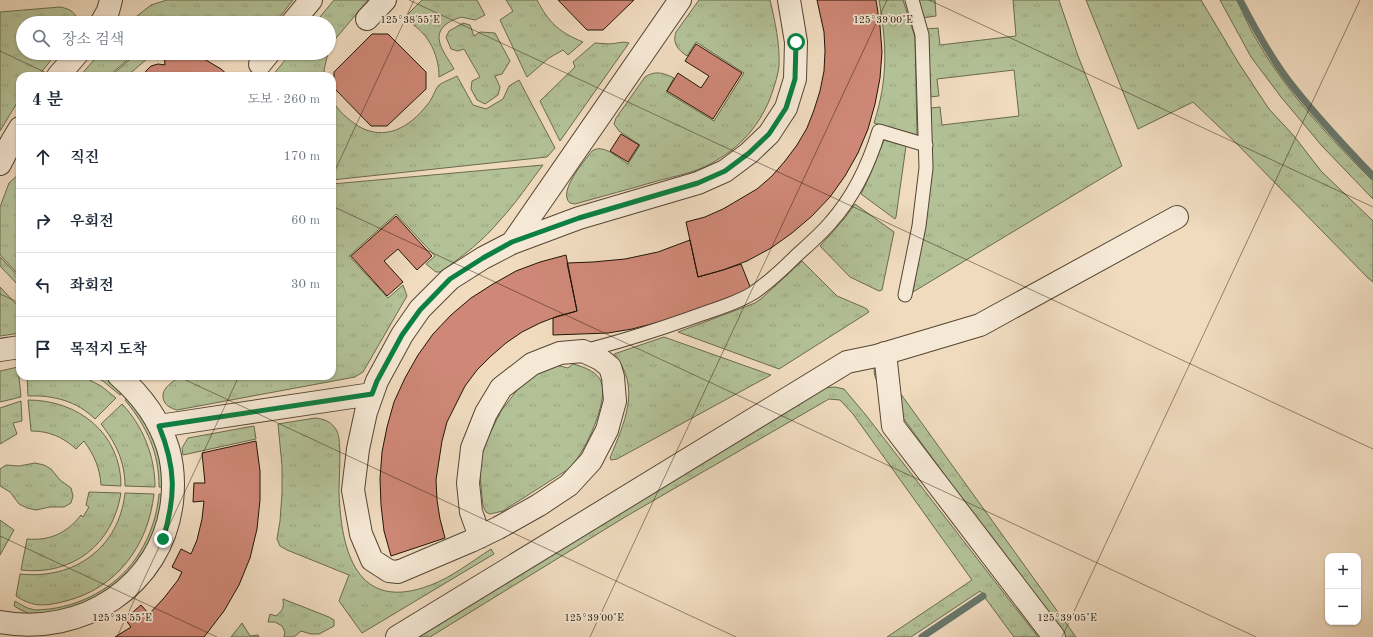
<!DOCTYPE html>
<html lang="ko">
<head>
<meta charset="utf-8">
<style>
  body { margin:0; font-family:"Old Standard TT","Noto Serif KR",serif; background:#f2f2f3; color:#1f2937 }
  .controls { position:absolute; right:12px; bottom:12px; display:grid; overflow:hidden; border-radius:8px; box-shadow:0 1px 3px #0004 }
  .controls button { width:36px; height:36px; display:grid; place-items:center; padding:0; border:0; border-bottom:1px solid #e0e1e3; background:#fff; color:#1f2937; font:20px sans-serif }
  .stop { position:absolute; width:12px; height:12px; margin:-9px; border:3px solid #0b8043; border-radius:50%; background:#fff }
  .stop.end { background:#0b8043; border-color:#fff; box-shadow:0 1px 4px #0008 }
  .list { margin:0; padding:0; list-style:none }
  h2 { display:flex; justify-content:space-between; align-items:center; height:52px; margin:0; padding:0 16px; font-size:17px }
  h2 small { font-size:13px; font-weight:400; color:#747a83 }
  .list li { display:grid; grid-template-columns:26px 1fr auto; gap:12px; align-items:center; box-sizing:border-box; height:64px; padding:0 16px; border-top:1px solid #e0e1e3 }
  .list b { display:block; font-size:15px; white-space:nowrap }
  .list em { font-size:13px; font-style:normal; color:#747a83 }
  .icon { flex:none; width:22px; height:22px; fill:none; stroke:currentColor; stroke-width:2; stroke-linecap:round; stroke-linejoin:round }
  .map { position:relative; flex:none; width:1373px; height:637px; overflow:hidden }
  .search { position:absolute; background:#fff; box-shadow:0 1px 3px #0004; left:16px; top:16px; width:320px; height:44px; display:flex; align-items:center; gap:10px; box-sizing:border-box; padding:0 14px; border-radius:22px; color:#747a83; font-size:15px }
  .panel { position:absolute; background:#fff; box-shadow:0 1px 3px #0004; left:16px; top:72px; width:320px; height:308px; border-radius:12px }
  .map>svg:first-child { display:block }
  .grass { fill:url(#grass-tufts); stroke:#6a6b4e }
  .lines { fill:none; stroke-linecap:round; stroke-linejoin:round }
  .stream { stroke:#69796c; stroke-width:7 }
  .building { fill:#cf8877; stroke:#201505 }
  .service-casing { stroke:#544634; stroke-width:15 }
  .minor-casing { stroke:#544634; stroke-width:24 }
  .service { stroke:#f5e8d5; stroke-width:13 }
  .minor { stroke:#f5e8d5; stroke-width:22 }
  .route { stroke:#0b8043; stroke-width:5 }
  .ticks { fill:none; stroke:#201505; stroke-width:1; stroke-opacity:0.45 }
  .ticks-label { font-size:10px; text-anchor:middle; fill:#201505; stroke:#f5e8d5; stroke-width:3.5; stroke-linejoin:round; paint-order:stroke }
</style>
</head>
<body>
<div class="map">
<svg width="1373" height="637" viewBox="0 0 1373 637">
  <defs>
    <pattern id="grass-tufts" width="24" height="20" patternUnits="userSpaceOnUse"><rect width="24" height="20" fill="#b3c197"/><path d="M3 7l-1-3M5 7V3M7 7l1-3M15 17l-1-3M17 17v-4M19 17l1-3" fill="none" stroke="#9aa581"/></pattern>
  </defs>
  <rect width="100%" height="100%" fill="#f0dbbf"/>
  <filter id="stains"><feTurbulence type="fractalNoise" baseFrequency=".005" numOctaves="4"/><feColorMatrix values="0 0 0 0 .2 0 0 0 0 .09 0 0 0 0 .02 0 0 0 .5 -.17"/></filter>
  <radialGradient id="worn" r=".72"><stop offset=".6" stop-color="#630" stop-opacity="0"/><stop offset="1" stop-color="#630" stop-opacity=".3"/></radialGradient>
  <path class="grass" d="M167,0h126l-18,23h-51l-6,-6 -45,6h-45l23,-18z
    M334,0h34l-36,43 -3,7v-27h-14z
    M422,0h55l8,15 -10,5 -14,-3c-5,2 -12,4 -17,9 -13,13 3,30 10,43l-15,8c0,-25 -13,-48 -36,-58z
    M506,0h31c12,23 22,32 46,42l-15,13 -5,-5 -14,8 -22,19 -27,-57 13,-9z
    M699,0h71c5,21 10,44 9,66 -1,9 -4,18 -7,27 -11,32 -32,55 -62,71 -16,9 -35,12 -53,17 -27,8 -54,15 -82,23l-5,-1c-13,-11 15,-43 22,-52 11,-8 26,7 36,13l12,-19 -21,-14 -5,-7 2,-6 29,-41c10,-7 19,-4 29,1l-8,14 48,29 30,-48 -48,-31 -9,14c-9,-6 -15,-13 -11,-24z
    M879,0h24l12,37 2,98 -43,-12c14,-44 13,-78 5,-123z
    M916,0h19l1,16 -14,2z
    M1013,0h46l19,56 44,110 -209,126 13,-78 5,-70v-36l9,-1 2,18 77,-9 -5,-46 -77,9 2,17 -9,1 -1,-57 -3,-11 12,-1 2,17 76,-9z
    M1086,0h115l37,62 31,47 25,27 27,35 52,50v61l-5,-4 -132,-135 -43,-41 -55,27z
    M1220,0h17c7,15 13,30 22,44 30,51 72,95 114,137v18l-51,-53 -41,-49 -30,-40z
    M60,7c10,2 17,5 17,16h-54v30h34l-19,23h-18v22l-20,33v-119z
    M463,23l7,2 4,11 6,-4 15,1 15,28 -8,13 -7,2 5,11 -2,8 -13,9 -8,-4 -6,-11 1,-8 8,-4 -16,-28 -6,2 -7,-2 -5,-12 3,-6z
    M624,42l5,1 -69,98 -20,-40 35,-34 -2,-5 22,-19 15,1z
    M100,53h35l-26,23h-29z
    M137,53h17l-27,23h-16z
    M291,53h37l-4,17 1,6h-53z
    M457,76l16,29 13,4 17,-10 6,-13 10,-6 36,68 -8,9 -215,23v-80c6,11 16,19 26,26 27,16 52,1 69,-21 5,-5 8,-15 11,-19 4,-4 14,-7 19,-10z
    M884,140l22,6 -10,71 -1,2 -34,-25 9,-19z
    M543,165c-14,18 -26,37 -42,54 -17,21 -39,38 -61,53h-4l-10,-8 9,-8 -39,-42 -47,42 39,42 15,-13 4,11 -44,76 -8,5 -178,33c-6,-2 -10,-3 -13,-9 -5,-12 8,-18 16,-25h152v-78l4,-3 -4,-5v-106z
    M20,173v54l-1,5 1,44 -20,-21v-48l9,-24z
    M855,204l39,28 -12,58 -3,1 -29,-14 -30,-31 24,-27z
    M0,257l20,21v9l-20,-21z
    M802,261l35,35 26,11 4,2 2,3 -90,57 -101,-37 77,-29 7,-5z
    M0,287l20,21v25l-20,3z
    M664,337l107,38 -154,84 -6,1 -1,-2c14,-35 32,-70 4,-104z
    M877,361l199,276h-13l-181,-248c-7,-11 -11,-16 -5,-28z
    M573,364c11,3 26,8 29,20 5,20 -16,65 -29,80 -2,3 -6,6 -9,8l-61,39 -13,3 -4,-2 -3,-6 -4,-40 7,-25 15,-30 17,-22 21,-17 17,-7 12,3z
    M18,367l3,30 -21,5v-31z
    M27,376h55l19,10 15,12 -21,21c-18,-18 -42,-24 -67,-23z
    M93,376h11l19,15 -3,4 -17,-14z
    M835,387l9,2 21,25 173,223h-24l-34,-46 -69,46h-24l85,-57 -119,-166 -13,-14 -11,-1 -204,118 -195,120h-16l409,-249z
    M129,397l28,46 8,44h-6c0,-35 -12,-60 -34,-87z
    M28,400c50,0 93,33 93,86l-20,-1c-1,-17 -7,-30 -17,-44l-8,8c-13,-12 -27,-18 -45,-18z
    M21,401l1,20 -9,2 4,11 -17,10v-36z
    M122,404c21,22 33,52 33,83l-30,-1c0,-24 -9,-43 -24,-62z
    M315,418c10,1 17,4 22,13 5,12 2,46 2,61 2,58 17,122 92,93 21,-8 40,-23 60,-36l3,5 -132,79 -23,-32 10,-26 -62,-25 -7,-4 -3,-7 3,-18 2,-28v-27l-4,-42z
    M254,426l2,13 -73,16 -1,-7 6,-10z
    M35,463l9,2 7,4 9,11 11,8 2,8 -2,7 -7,4h-14l-14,3 -9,-2 -8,-4 -9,-12 -10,-6v-17l6,-4 13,1z
    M89,492l32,1c-8,51 -48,83 -100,77l6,-31c23,2 40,-6 54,-24l2,2 6,-10 -3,-2z
    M125,493l29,1c-6,52 -37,94 -88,107 -20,5 -32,7 -50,-5l4,-22c54,6 99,-26 105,-81z
    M159,494l6,1 -13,47 -30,40 -44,26 -46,7 -11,-5 -7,-4 1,-5c5,3 11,7 16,8 6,2 13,0 19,0 36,-5 71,-25 90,-57 11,-18 17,-37 19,-58z
    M0,520l14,10 -14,25z
    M283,599l46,18 5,3v6l-15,8h-8l-10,-3 -7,6h-10l1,-5 -3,-6 -7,-4h-7l2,-8 6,2c7,-6 8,-8 7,-17z
    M242,623l8,13 8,-1 1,2h-28z"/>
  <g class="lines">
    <path class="stream" d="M1240,0c16,31 33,62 55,89 24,30 51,59 78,87
      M922,637l61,-41"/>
  </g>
  <path class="building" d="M558,0h76l-31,30h-16z
    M817,0h59l4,26 2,26 -2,26 -5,26 -7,25 -10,24 -13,23 -15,21 -18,19 -20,17 -21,15 -24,13 -24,9 -25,7 -12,-55 19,-5 18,-8 34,-20 15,-13 13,-15 12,-16 10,-17 7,-18 6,-19 4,-20 1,-20 -1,-19z
    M372,34h16l38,38v17l-39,37h-16l-37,-38v-16z
    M696,44l46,29 -29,46 -46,-28 11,-18 23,15 8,-12 -24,-15z
    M164,53h26l9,3 22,13 8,7h2h-87l2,-5 5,-5 7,-2 7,1z
    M621,134l18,11 -11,17 -18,-11z
    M396,216l36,40 -15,14 -19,-21 -14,12 19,21 -16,14 -36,-40z
    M690,240l8,37 25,-7 18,-6 10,25 -84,31 -35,9 -24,4 -55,2v-17l24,-7 -10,-48 26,-1 32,-3 33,-7z
    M566,255l11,56 -19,5 -18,7 -18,9 -16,11 -15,13 -14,14 -12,16 -18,36 -5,19 -6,39 1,20 3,19 5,19 -54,18 -7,-25 -3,-26 -1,-26 2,-27 5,-25 7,-25 11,-24 13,-23 15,-21 18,-19 20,-17 22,-14 23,-13 24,-9z
    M256,441l4,30v29l-3,29 -7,29 -11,27 -15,26 -20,26h-89l16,-10 -6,-8 16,-14 8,9 15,-16 14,-18 4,-8 -10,-5 9,-18 10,5 6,-14 5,-21 2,-18 -11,1 1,-19h11l-3,-30z"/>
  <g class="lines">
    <g class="service-casing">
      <path id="service" d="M905,295l14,-69 7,-58 -4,-133 -10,-35
        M583,351c41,-10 80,-23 119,-37 17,-6 35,-11 51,-21 15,-10 30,-24 43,-37 12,-11 25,-22 35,-34 23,-26 38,-58 48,-91l47,14"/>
    </g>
    <g class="minor-casing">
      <path id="minor" d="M367,19l18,-19
        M101,23l7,-12 3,-11
        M292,23l19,-23
        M260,64l9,-11
        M58,76l20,-23
        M0,164l11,-21 9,-15
        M512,243l168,-243
        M0,350l20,-3
        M885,353l8,73 161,211
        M159,426l213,-32
        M480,537l-9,-25 -3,-29 4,-35 14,-35 15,-25 31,-24 28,-11 23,-2 17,8 10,8 3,10 2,24 -8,29 -16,31 -22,24 -30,20 -41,23 -27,13 -73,31 -9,-1 -17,-11 -11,-26 -8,-44 5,-41 8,-37 11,-31 25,-46 18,-26 30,-30 33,-21 29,-15 67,-25 119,-35 27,-12 24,-18 20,-19 17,-26 9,-29 1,-37 -7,-42
        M0,622c82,15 162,-36 172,-120 2,-18 1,-37 -4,-54 -9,-29 -27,-53 -49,-72
        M397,637l450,-275 29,-6 104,-31 197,-108"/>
    </g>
    <use href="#service" class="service"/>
    <use href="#minor" class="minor"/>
  </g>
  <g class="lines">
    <path class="route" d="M163,539c13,-43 13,-71 -4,-113l213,-32 5,-13 25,-46 18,-25 30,-31 33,-21 29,-16 67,-24 119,-35 27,-12 24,-18 20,-19 17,-26 9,-29 1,-37"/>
  </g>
  <path class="ticks" d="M409,0l964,449M929,0l444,207M0,51l53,25M332,177l82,-177M332,206l924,431M0,294l20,9M177,376l559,261M0,536l217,101M117,637l122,-261M590,637l297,-637M1062,637l298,-637"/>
  <g class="ticks-label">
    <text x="410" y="23">125°38'55"E</text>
    <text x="883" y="23">125°39'00"E</text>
    <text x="122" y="621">125°38'55"E</text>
    <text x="594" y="621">125°39'00"E</text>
    <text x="1067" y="621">125°39'05"E</text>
  </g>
  <rect width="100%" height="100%" filter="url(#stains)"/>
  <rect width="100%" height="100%" fill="url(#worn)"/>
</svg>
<div class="controls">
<button>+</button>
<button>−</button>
</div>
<div class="stop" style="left:796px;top:42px"></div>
<div class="stop end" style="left:163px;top:539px"></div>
<div class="search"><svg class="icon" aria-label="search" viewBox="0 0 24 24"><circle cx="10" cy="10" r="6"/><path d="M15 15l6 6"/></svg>장소 검색</div>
<section class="panel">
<h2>4 분<small>도보 · 260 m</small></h2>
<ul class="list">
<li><svg class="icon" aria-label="ahead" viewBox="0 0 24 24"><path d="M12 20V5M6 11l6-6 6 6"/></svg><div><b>직진</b></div><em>170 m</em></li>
<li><svg class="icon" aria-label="right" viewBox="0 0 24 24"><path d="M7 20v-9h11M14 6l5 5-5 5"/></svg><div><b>우회전</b></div><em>60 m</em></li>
<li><svg class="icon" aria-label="left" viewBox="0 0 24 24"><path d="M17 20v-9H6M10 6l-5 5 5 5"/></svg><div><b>좌회전</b></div><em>30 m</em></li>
<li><svg class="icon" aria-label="arrive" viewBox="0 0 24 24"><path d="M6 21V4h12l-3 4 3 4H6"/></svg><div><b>목적지 도착</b></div></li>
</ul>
</section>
</div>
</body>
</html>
